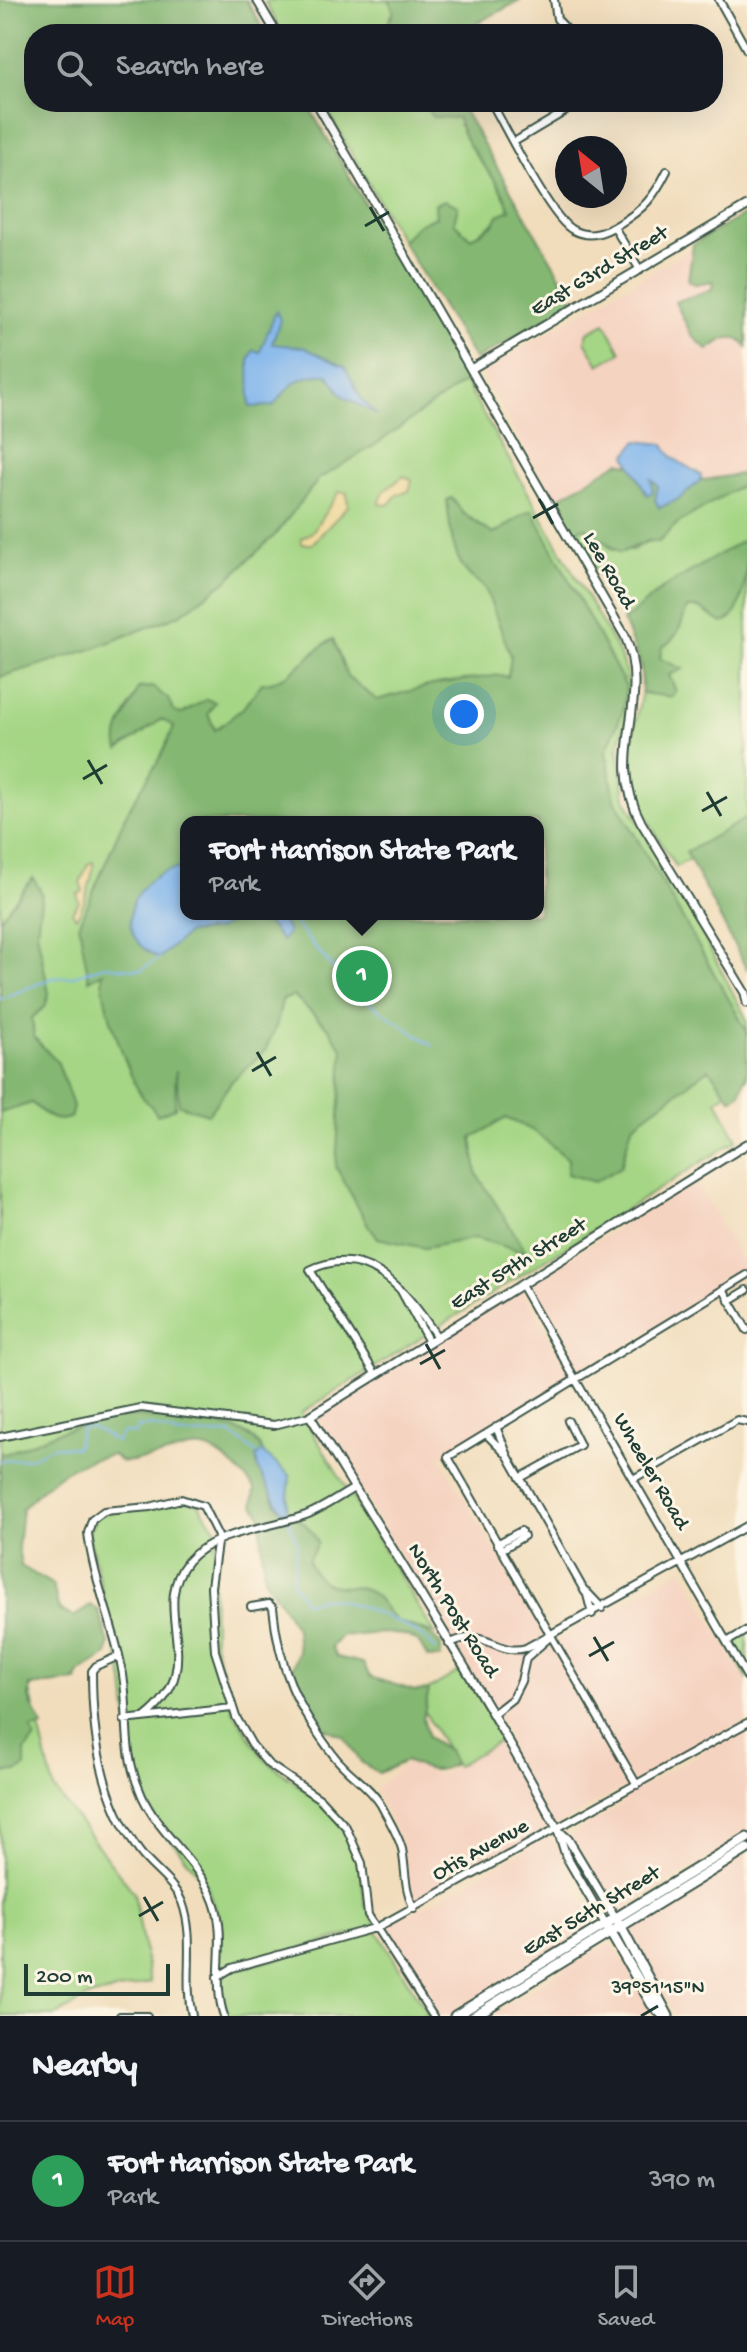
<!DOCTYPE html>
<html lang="en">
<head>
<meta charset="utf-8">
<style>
  body { margin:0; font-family:"Gochi Hand",sans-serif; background:#20242c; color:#f1f3f6 }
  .compass { position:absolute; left:555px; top:136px; width:72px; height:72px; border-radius:50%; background:#171b24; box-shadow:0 8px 32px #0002; rotate:330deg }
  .scale { position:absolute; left:24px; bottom:20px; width:146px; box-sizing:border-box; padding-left:8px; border:4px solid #1f3d34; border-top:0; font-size:22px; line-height:28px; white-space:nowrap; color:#1f3d34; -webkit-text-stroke:6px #fcf5e5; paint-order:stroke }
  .you { position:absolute; left:464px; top:714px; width:28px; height:28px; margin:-20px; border:6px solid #fff; border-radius:50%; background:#1a73e8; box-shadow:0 0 0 12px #1a73e833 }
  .badge { display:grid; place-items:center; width:52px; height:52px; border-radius:50%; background:#c8321e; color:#fff; font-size:26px; font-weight:700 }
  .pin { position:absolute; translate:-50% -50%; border:4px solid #fff; box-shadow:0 2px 8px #0006 }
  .popup { position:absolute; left:180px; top:816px; width:364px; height:104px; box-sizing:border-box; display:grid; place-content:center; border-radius:16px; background:#171b24; filter:drop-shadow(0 2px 6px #0005); font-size:26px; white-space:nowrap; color:#9ea1a6 }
  .popup b { font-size:30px; color:#f1f3f6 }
  .popup::after { content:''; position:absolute; left:50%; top:100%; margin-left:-16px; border:16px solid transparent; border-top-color:#171b24 }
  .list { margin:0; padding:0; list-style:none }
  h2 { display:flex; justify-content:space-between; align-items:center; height:104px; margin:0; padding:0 32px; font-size:34px }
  h2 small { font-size:26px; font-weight:400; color:#9ea1a6 }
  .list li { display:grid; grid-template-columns:52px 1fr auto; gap:24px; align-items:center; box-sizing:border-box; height:120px; padding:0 32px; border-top:2px solid #363941 }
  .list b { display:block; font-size:30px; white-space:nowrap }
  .list p { margin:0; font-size:26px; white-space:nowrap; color:#9ea1a6 }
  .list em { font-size:26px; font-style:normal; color:#9ea1a6 }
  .icon { flex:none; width:44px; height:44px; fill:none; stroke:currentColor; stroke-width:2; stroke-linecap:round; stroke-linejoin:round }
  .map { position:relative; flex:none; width:747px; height:2016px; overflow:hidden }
  .search { position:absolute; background:#171b24; box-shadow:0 8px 32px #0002; left:24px; right:24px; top:24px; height:88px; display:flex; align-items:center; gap:20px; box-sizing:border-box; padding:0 28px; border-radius:32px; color:#9ea1a6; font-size:30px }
  .sheet { height:224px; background:#171b24 }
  nav { display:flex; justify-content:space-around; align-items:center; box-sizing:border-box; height:112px; border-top:2px solid #363941; background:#171b24; font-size:22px; color:#9ea1a6 }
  nav a { display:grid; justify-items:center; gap:4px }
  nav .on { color:#c8321e }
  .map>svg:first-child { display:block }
  .built { fill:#f5d3c1 }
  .green { fill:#a5d685; stroke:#628a5c; stroke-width:2; fill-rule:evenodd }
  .forest { fill:#84b772; stroke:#527a53; stroke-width:2; fill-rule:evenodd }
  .sand { fill:#eeda9e; stroke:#868c69; stroke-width:2 }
  .water { fill:#7db3ec; stroke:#4e7890; stroke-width:2 }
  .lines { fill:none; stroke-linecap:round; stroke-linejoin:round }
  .stream { stroke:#7db3ec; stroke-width:2 }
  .minor-casing { stroke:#3e5548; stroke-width:10 }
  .tertiary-casing { stroke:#3e5548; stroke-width:11 }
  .primary-casing { stroke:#3e5548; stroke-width:13 }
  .minor { stroke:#fff; stroke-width:6 }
  .tertiary { stroke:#fff; stroke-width:7 }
  .primary { stroke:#fff; stroke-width:9 }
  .ticks { fill:none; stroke:#1f3d34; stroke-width:3 }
  .labels { text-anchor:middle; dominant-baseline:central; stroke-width:6; stroke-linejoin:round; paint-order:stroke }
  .street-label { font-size:22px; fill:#1f3d34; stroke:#fcf5e5 }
  .ticks-label { font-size:20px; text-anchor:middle; fill:#1f3d34; stroke:#fcf5e5; stroke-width:6; stroke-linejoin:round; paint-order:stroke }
</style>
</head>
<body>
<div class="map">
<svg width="747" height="2016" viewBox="0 0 747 2016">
  <rect width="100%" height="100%" fill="#fcf5e5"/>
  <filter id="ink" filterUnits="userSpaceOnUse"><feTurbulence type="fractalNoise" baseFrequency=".0125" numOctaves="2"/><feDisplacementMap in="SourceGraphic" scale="16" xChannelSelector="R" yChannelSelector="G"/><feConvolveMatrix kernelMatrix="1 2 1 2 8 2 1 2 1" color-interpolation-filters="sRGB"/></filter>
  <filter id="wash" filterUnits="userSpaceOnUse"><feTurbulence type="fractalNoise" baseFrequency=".006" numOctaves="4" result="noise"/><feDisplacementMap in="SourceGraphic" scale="32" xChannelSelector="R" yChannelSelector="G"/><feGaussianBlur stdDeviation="1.8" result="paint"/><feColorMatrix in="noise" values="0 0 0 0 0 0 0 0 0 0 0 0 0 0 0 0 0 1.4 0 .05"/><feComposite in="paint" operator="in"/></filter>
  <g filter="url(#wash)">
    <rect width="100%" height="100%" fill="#f1ddbc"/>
    <path class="built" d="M747,216v257l-42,7 -86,-18 -65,38 -73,-128z
      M695,1180l52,92 -170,103 -51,-90z
      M521,1289l51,87 -133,81 112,187 130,-75 66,114v37l-333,184 -14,-64 -24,-50 24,-23 7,-3 30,11 9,-3 64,-35 -194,-320z
      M747,1727v107l-131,80 -47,-78 55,-33 -1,-6z
      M547,1838l8,4 41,83 -146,91h-15l-52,-87z
      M747,1854v162h-71l-50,-87z
      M606,1944l8,2 43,70h-169z"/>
    <path class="green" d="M0,0h247l19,34h-232v68h272l313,551 13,40 -14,55 7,51 60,102 62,119v58l-30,22 20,40 -436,273 134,221 -107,-36 -70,-110 -30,-33 -24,-14 -157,23c-8,13 -32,45 -34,59 -6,45 34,77 65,99l-1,59 -44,3 -3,6 24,99 80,104 16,90 -62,14 -32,19h-56zM186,822h352v92h-352z
      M274,0h115l5,11 -11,23h-100l-18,-32z
      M322,102h105l-1,6 32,10c8,36 40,54 52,93l-39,27 -17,-15 -1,-10 -36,12 -15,16z
      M605,323l16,29 -22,13 -14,-24 3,-9z
      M747,482v343l-71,42c-26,-42 -52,-79 -43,-131 4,-25 13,-47 8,-73 -10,-46 -46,-91 -69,-131l12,-5 18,11 10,12h21l15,-9 11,1 19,-20z
      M174,1500l24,3 19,29 -4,32 1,80 20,69 30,46 71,54 24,42 6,49 13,23 -146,41 -15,9 2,-59 -14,-36 -47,-58 -25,-50 -9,-93 -36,-148 9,-18z
      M747,1630v47l-20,-35z
      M463,1669l40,70 -47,27 -40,-69z
      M377,1931l52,85h-203l-6,-38 7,-6z"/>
    <path class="forest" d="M0,0h246l20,34h-232v68h272l161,278 -92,65 -56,34 -44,56 -50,47 -46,33 -87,34 -92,28z
      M389,0h132l-65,34h-73l11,-23z
      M427,102h32l113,194 -1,9 -96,55 -73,-119 15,-16 19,-8 -1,-13 10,-4 13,6 -4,17 17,15 23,-14 4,-9 12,-5c-12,-37 -44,-56 -52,-92l-25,-1 -7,-9z
      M747,213v134c-15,-17 -26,-7 -39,3l-16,-14 -17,-34 37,-13 1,-8 -18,3 -7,-3 5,-37z
      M619,462l86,18 42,-7v9l-69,41 -20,19 -10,-1 -28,12 -35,-26 -13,5 -18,-31z
      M452,498l11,15 30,21c15,-7 24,-18 39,-24l94,177 -3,24 -17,40 9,49 132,231v40l-7,23 -9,5 -22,-30 -77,57 -11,41 -27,15 -27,-8 1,-15 -34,-28 -28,-13 -34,20 5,36 50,79 -52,-15 -50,10 -47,-10 -9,-11 -33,-60 7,-117 -14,-21 -35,-33 -12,4 -5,24 -12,27 -32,29 -25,34 -29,-9 -3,-35 -1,38 -18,7c-4,-9 -10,-11 -15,-19 -12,-15 -45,-108 -39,-123l-14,7 -10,-55 48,-113 34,-56 13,-29 -12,-8 -43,31c-7,-20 14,-43 19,-62l15,-1 16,13 5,12 8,2 24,-15 9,3 -7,12 7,16 27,-21 20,-26c29,0 47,-32 71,-44l14,37 30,24 59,-16 64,-9 8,2 3,-21 -24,-63c-4,-10 -11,-11 -18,-18 -18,-19 -19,-50 -22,-75zM186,822h352v92h-352z
      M747,538c0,26 0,79 -25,85l-23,-15h-12c-6,17 -8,30 -25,39l-2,12 23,10 -14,6 7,16 -4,6 -30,-4 -1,-28 -18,-44 40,-33z
      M747,818v152l-61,-118z
      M33,878l9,15 -5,38 12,63 -4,13 -13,11 2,19 24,26 15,43 -2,11c-17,8 -27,-3 -39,-14l-32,10v-195z
      M118,1417c34,0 116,-1 139,26 15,17 10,45 18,59 13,21 28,8 43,41l-10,17c17,43 42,16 66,35 10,7 13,21 25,27 20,11 25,3 42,23v12l-13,1c-4,-5 -6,-12 -10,-16 -21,-16 -53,-5 -76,-7l-11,12 6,10 26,6 7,14 45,14 14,-1 -6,28 5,19 20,13 6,14c-19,11 -29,5 -49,-3l-26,12 -18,-11 -18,-26 -22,-9 -7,-8 -24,-44 8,-24 -2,-23 -32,-50 -4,-64 -7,-10 2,-16c-62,-69 -58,-30 -134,-26l-8,-7c-41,5 -64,26 -91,54l-4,38 3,19 32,19 6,25 15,7 16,-12 8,4 11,34 -2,12 -27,17 -6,9 -44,5 -1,13 14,28 -12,2 4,9 -10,13v16l-8,5 -17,1v-320l5,1 55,-23z"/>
    <path class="sand" d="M404,476l8,4 -3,11 -12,4 -9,10 -9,-1 5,-13z
      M339,492l8,1 1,13 -36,38h-10l-1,-5 11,-7z
      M93,862c2,9 -11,50 -17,55l-4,-5 7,-10 -2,-8 6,-3 -3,-8 8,-19z"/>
    <path class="water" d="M276,311l4,9 -8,24 31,3 42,20 17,33 15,15 -34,-19 -15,-21c-29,-2 -38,10 -55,31l-23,1 -1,-48 5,-9 6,2z
      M637,441l26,3 10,14 28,17 -1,6 -21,18 -20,9 -4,-8 3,-14 -7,-7 2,13 -6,3 -21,-40z
      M182,868l4,2v44h93l9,18 -6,9 -14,-17 -18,-4 -18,2 -15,8 -29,3 -29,25c-54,-25 -25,-86 23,-90z
      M262,1452l28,23 -3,37 -5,-1 -24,-42 -2,-13z"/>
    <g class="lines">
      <path class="stream" d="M287,914l65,77 81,55
        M0,999l53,-21 18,-1 33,-11 37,4 18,-12
        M0,1461l32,-3 21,-12 23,2 5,-19c13,-6 23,7 35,13l7,-10 13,2 2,-7 14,-1 28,9 51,-1 26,19
        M286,1513l11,29 -5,40 13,20c9,0 15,-6 24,-4 30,6 90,28 107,52"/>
    </g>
  </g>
  <g filter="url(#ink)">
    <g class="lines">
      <g class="minor-casing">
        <path id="minor" d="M554,0l3,19 14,15
          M719,0l28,50
          M491,102c15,26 60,118 82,128 17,9 31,3 46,-6 25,-15 35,-27 48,-53
          M514,142l67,-40
          M614,227l26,43
          M521,1285l226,392
          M400,1289l29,53
          M723,1289l24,41
          M729,1301l18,-11
          M376,1375l-66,-105c59,-29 99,24 127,67
          M496,1427l12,29 77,136
          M486,1434l19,19
          M0,1437l141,-29 133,17 36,-9
          M520,1478l60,-33 -12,-24
          M633,1479l104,-59 10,2
          M497,1544l24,-13
          M501,1550l23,-14
          M251,1607l18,-3 4,4c6,61 24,100 62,149 14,18 34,28 46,48 7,14 17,29 21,44 4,21 2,40 12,60
          M592,1614l-6,-23 16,17
          M727,1642l20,-12
          M449,1644c36,-19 48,13 77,4l221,-122
          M119,1656l-23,10 -4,5c0,65 9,127 47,180 13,18 34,30 43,51 14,38 1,75 10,114
          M494,1713l18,-14 9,-18 5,-23 24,-21
          M145,1717c67,-52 2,-106 43,-156 26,-30 82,-33 118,-46 17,-7 33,-18 48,-27
          M124,1720l108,-12
          M637,1785l-189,-328 299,-182
          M217,1977l15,-9 146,-41 369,-204
          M120,2016h27
          M224,2016c-13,-38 4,-75 -10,-114 -15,-41 -54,-66 -72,-106 -23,-51 -10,-83 -21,-132 -9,-43 -28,-87 -33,-131l4,-13 12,-9 46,-4 31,-8 22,7 15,30 -7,51 4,64 21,66 16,28 16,19 52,35 26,28 16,36 6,52 65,101"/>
      </g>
      <g class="tertiary-casing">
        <path id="tertiary" d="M257,0l20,34
          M316,102l309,534c28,68 -21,116 16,186l104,171 2,10
          M471,369l276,-163
          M558,1830l8,26 40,69
          M616,1919l-48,-80 -10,-9c-77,-142 -163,-277 -248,-414l437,-272"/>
      </g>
      <g class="primary-casing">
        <path id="primary" d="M619,1924l49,92
          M608,1928l44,76 12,12
          M455,2016l292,-178
          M474,2016l273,-167"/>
      </g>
      <use href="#minor" class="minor"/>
      <use href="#tertiary" class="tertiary"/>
      <use href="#primary" class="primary"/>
    </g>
  </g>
  <path class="ticks" d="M370,207l14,24M365,226l24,-14M539,499l14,25M533,518l25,-14M88,760l14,24M83,779l24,-14M707,792l14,24M702,811l25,-14M257,1052l14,24M252,1071l24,-14M426,1344l14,25M420,1364l25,-14M594,1637l14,24M589,1656l25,-14M144,1897l14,24M139,1916l24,-14M641,2016l17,-10"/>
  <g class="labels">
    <g class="street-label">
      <text transform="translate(600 272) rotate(-31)">East 63rd Street</text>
      <text transform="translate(608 571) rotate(60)">Lee Road</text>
      <text transform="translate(519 1265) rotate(-32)">East 59th Street</text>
      <text transform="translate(650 1472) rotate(60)">Wheeler Road</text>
      <text transform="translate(452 1611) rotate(58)">North Post Road</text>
      <text transform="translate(481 1851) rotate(-29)">Otis Avenue</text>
      <text transform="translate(592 1912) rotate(-31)">East 56th Street</text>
    </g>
  </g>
  <g class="ticks-label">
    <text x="658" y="1993">39°51'15"N</text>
  </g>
</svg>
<svg class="compass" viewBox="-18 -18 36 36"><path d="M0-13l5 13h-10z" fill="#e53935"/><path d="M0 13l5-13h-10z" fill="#9ea1a6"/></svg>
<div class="scale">200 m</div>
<div class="you"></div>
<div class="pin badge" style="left:362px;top:976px;background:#2e9e5b">1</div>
<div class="popup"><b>Fort Harrison State Park</b>Park</div>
<div class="search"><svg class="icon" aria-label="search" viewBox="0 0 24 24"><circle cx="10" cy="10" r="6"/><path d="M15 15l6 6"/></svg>Search here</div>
</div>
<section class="sheet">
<h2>Nearby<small></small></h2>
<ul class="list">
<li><span class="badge" style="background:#2e9e5b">1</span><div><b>Fort Harrison State Park</b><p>Park</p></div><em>390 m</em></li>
</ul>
</section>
<nav>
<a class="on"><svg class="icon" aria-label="map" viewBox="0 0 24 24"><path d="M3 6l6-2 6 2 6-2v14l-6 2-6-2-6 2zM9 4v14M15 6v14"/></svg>Map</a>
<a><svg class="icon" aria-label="directions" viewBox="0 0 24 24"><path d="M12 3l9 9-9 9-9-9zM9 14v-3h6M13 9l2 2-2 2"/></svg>Directions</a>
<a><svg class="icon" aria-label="saved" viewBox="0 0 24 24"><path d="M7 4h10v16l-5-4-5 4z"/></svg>Saved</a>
</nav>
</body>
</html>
